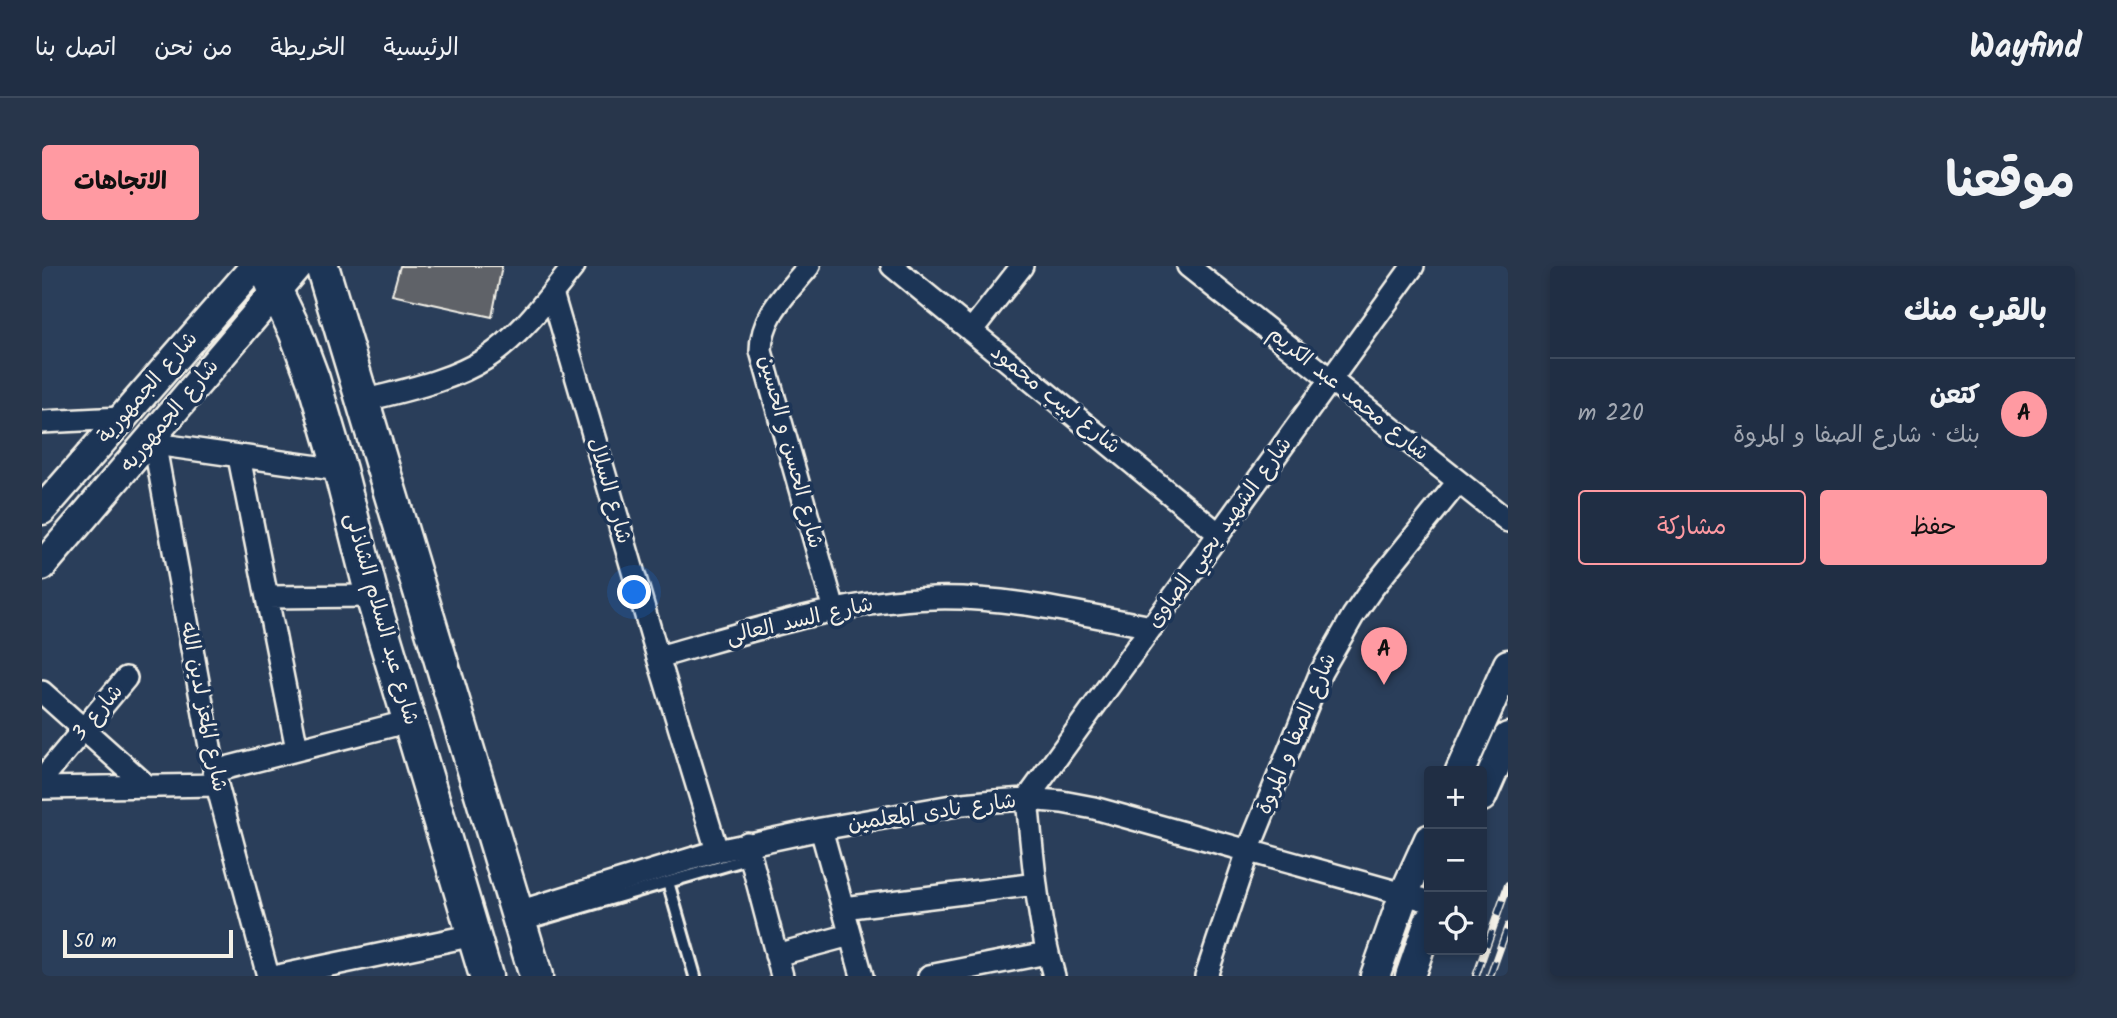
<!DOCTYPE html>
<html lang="ar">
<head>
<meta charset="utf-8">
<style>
  body { margin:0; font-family:Kalam,"Playpen Sans Arabic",sans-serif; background:#28364b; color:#f1f3f6; direction:rtl }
  .controls { position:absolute; right:21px; bottom:21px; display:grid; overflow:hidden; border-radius:7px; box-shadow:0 4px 10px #0003 }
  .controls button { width:63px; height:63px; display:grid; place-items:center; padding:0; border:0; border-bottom:2px solid #3d4a5d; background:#202e44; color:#f1f3f6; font:35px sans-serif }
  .scale { position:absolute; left:21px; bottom:18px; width:170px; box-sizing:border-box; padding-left:7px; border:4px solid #f4f1e8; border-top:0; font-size:19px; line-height:24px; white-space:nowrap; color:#f4f1e8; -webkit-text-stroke:5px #1d3557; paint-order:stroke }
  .you { position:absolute; left:593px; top:327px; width:24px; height:24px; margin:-18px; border:5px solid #fff; border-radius:50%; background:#1a73e8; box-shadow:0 0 0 10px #1a73e833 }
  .badge { display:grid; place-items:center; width:46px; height:46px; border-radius:50%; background:#ff9aa2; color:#111; font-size:23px; font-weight:700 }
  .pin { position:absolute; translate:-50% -58px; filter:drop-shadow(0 2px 4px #0008) }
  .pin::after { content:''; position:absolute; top:37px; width:24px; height:21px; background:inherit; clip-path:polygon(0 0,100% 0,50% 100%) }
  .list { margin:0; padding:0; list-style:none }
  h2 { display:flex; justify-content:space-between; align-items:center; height:91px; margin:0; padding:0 28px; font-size:30px }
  h2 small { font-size:23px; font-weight:400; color:#a2a8b2 }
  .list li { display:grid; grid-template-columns:46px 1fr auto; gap:21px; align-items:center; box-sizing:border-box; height:112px; padding:0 28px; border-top:2px solid #3d4a5d }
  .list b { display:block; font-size:26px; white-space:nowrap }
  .list p { margin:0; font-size:23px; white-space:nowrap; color:#a2a8b2 }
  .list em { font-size:23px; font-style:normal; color:#a2a8b2 }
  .actions { display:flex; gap:14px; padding:21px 28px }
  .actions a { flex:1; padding:16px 0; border:2px solid #ff9aa2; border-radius:7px; text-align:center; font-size:24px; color:#ff9aa2 }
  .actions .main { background:#ff9aa2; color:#111 }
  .icon { flex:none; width:38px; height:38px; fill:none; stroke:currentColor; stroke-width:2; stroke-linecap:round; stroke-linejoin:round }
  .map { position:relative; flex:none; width:1466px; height:710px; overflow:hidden; direction:ltr; border-radius:7px }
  header { display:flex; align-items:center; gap:42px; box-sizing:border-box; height:98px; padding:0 35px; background:#202e44; border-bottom:2px solid #3d4a5d }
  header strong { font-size:33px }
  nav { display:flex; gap:38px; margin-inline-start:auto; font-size:24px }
  .intro { display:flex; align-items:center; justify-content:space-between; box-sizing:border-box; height:168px; padding:0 42px }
  h1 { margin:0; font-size:49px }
  .button { padding:18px 32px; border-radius:7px; background:#ff9aa2; color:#111; font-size:24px; font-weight:700 }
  main { display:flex; gap:42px; padding:0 42px }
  aside { flex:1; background:#202e44; border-radius:7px; box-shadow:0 4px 10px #0003 }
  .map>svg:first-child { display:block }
  .building { fill:#5e6268; stroke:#f4f1e8; stroke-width:2 }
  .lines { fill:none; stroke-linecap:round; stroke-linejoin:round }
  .lane-casing { stroke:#f4f1e8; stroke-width:16 }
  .street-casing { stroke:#f4f1e8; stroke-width:26 }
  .secondary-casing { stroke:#f4f1e8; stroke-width:33 }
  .primary-casing { stroke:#f4f1e8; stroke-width:37 }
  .lane { stroke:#1d3557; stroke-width:10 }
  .street { stroke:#1d3557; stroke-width:21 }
  .secondary { stroke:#1d3557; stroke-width:28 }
  .primary { stroke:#1d3557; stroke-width:32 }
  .rail-casing { stroke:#f4f1e8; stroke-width:8 }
  .rail { stroke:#1d3557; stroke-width:5; stroke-dasharray:16; stroke-linecap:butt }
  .labels { text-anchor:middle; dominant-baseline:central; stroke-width:7; stroke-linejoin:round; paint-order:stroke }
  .street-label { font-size:21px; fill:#f4f1e8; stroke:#1d3557 }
</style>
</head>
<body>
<header>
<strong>Wayfind</strong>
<nav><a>الرئيسية</a><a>الخريطة</a><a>من نحن</a><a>اتصل بنا</a></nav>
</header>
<div class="intro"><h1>موقعنا</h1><a class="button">الاتجاهات</a></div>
<main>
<aside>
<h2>بالقرب منك<small></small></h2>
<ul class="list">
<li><span class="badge">A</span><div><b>كتعن</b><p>بنك · شارع الصفا و المروة</p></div><em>220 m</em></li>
</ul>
<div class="actions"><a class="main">حفظ</a><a>مشاركة</a></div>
</aside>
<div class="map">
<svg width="1466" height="710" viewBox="0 0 1466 710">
  <rect width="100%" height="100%" fill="#2a3e5a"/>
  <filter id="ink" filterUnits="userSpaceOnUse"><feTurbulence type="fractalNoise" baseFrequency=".0143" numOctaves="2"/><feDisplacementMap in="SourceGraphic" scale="14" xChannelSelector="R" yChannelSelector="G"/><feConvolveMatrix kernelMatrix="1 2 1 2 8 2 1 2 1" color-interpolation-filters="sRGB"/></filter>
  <g filter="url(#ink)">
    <path class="building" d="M358,0h102l-10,51 -100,-22z"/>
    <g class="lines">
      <g class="lane-casing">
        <path id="lane" d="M626,616l27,94
          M482,658l227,-66"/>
      </g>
      <g class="street-casing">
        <path id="street" d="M767,0c-21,26 -48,49 -48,85l73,259
          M850,0l327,268
          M1146,0l320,255
          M510,27l106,364 59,194
          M929,65l51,-65
          M321,135c41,-11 86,-19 122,-42 36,-23 62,-60 89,-93
          M0,156l79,-4
          M111,170l64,349 51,191
          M113,178l185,26
          M197,191l58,292
          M225,331l105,-1
          M616,391c90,-25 181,-56 276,-59 73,-2 146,16 218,29
          M0,426l105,94
          M172,505l196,-50
          M0,513l84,-101
          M0,522l175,-3
          M779,563l41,147
          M705,577l35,133
          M801,642l193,-24
          M476,646l199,-61 104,-22 142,-25 32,-3 32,-2 35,3 32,6 335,93
          M734,689l74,-20
          M236,710l196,-41
          M887,710l118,-23
          M1012,710c-17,-57 -21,-118 -27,-177l386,-533
          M1164,710l42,-125 73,-179 32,-56 18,-26 87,-108"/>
      </g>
      <g class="secondary-casing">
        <path id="secondary" d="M0,244l213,-244
          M0,300l255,-300
          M1418,505l48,-107
          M1440,531l26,-60
          M1333,710l29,-82 25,-55
          M1368,710l19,-55"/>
      </g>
      <g class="primary-casing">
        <path id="primary" d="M222,0l31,65 18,48 27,91 32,126 114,380
          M280,0l214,710"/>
      </g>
      <use href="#lane" class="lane"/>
      <use href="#street" class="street"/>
      <use href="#secondary" class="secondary"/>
      <use href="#primary" class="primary"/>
      <g class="rail-casing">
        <path id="rail" d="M1434,710l32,-91
          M1448,710l18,-50"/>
      </g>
      <use href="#rail" class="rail"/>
    </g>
  </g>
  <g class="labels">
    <g class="street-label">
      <text transform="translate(106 122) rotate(-49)">شارع الجمهورية</text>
      <text transform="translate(1306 128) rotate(39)">شارع محمد عبد الكريم</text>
      <text transform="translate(1013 134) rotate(39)">شارع لبيب محمود</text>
      <text transform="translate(128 150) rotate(-50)">شارع الجمهوريه</text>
      <text transform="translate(748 186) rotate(75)">شارع الحسن و الحسين</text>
      <text transform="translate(567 225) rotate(74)">شارع السلال</text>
      <text transform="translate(1178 267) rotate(-54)">شارع الشهيد يحيي الصاوى</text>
      <text transform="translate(339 353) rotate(74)">شارع عبد السلام الشاذلى</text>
      <text transform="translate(758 355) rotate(-13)">شارع السد العالى</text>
      <text transform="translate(161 441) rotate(79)">شارع المعز لدين الله</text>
      <text transform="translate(56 447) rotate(-50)">شارع 3</text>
      <text transform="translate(1255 468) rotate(-67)">شارع الصفا و المروة</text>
      <text transform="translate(890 547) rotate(-8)">شارع نادى المعلمين</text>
    </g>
  </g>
</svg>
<div class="controls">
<button>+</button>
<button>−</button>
<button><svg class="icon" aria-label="locate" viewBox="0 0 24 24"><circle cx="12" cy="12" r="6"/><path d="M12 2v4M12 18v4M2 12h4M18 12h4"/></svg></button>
</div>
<div class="scale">50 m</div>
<div class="you"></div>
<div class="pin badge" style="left:1342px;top:419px">A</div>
</div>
</main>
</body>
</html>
